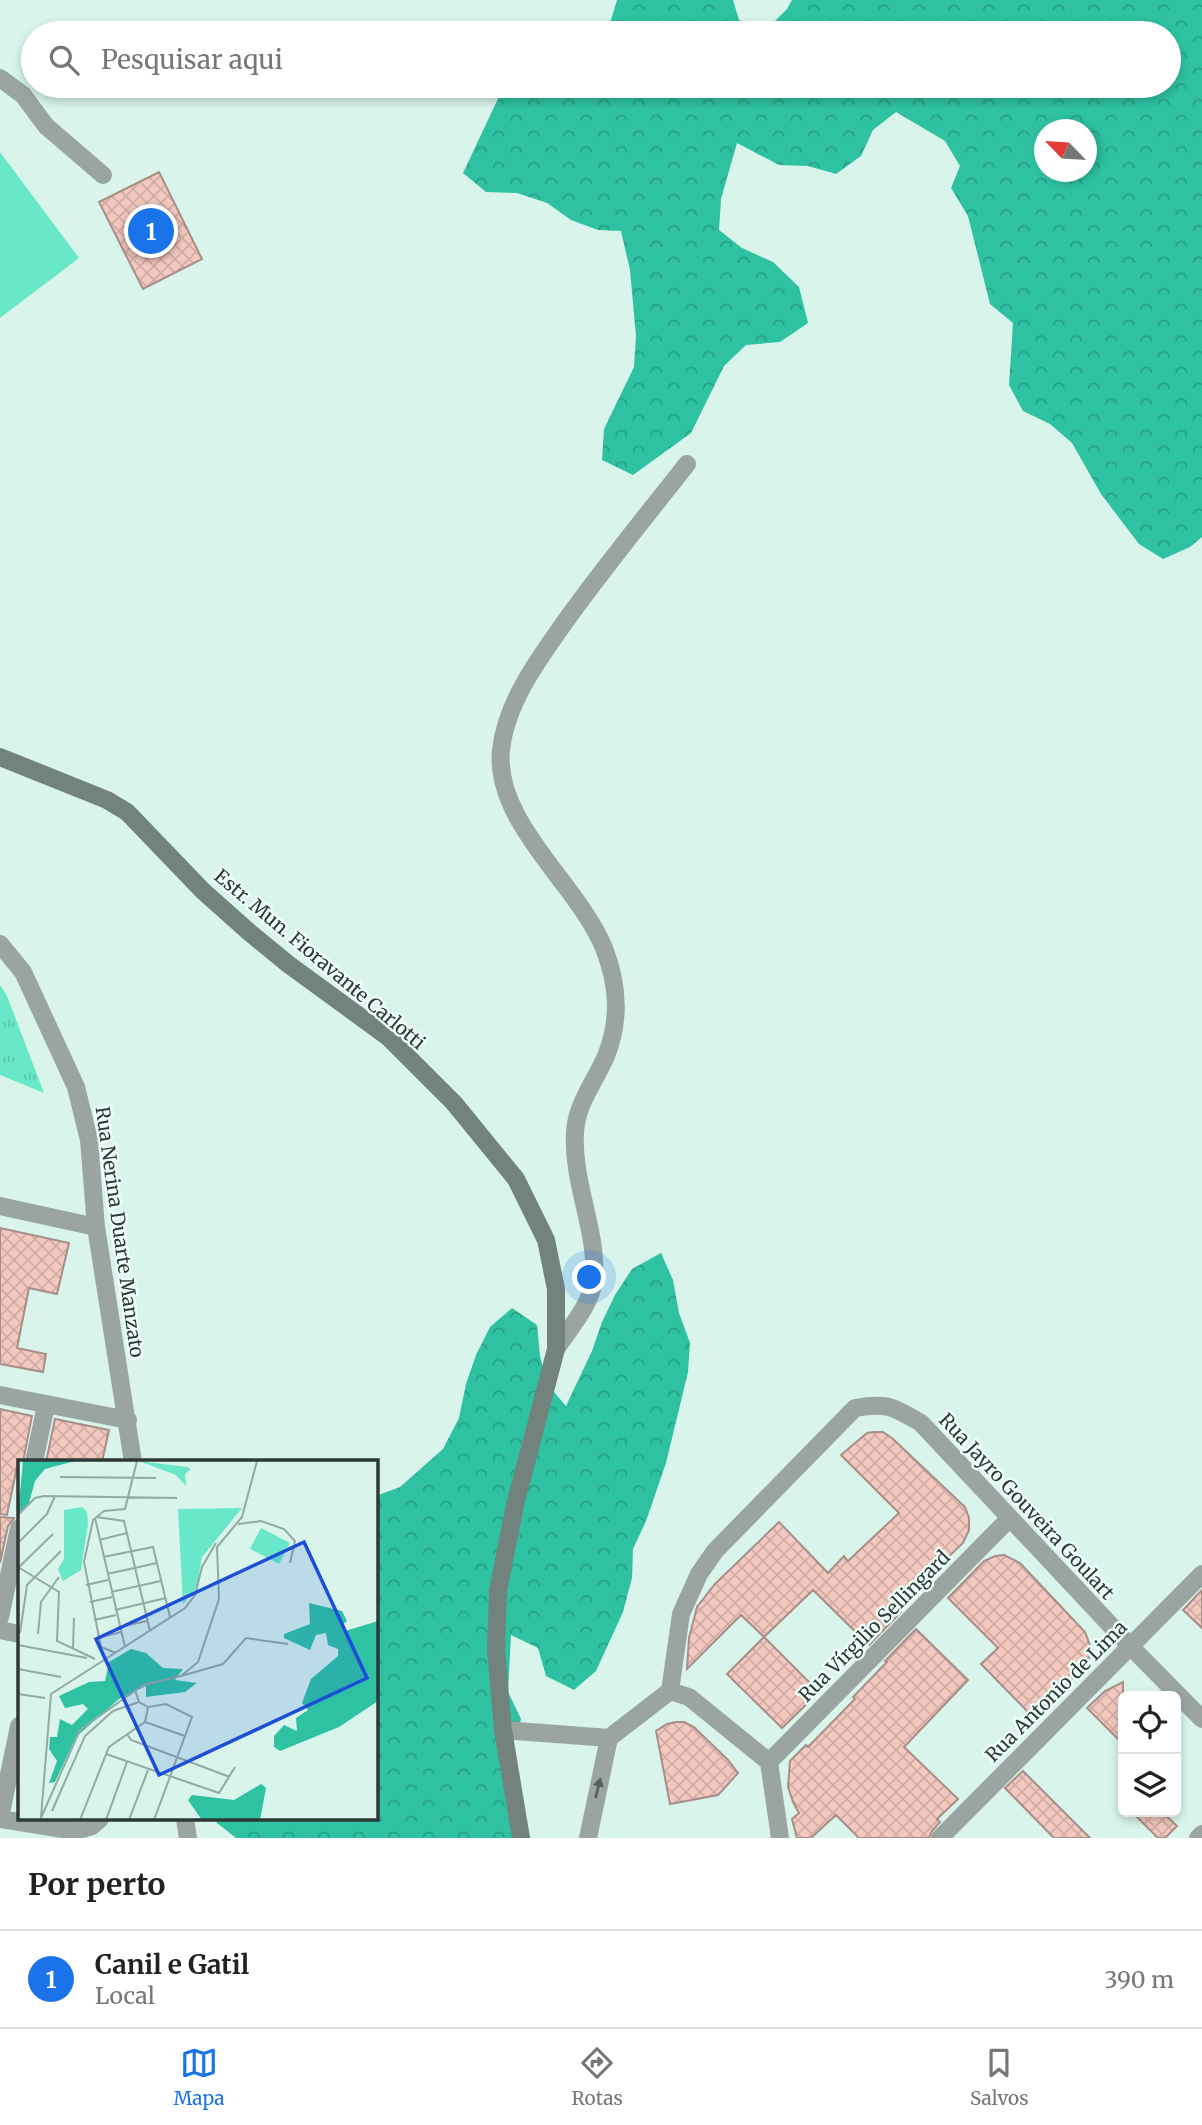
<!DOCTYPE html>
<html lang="pt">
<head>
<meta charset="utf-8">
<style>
  body { margin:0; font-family:Merriweather,serif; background:#f2f2f2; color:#222 }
  .controls { position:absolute; right:21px; bottom:21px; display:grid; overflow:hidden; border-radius:10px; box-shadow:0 4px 10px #0003 }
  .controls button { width:63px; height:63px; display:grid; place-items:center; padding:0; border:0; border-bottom:2px solid #e0e0e0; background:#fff; color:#222; font:35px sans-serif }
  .compass { position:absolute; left:1034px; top:119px; width:63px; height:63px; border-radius:50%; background:#fff; box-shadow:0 4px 10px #0003; rotate:295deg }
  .you { position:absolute; left:590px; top:1278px; width:24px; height:24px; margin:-18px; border:5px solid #fff; border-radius:50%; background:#1a73e8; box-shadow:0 0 0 10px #1a73e833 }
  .badge { display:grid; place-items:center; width:46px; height:46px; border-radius:50%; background:#1a73e8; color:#fff; font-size:23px; font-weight:700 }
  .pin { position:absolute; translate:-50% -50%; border:4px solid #fff; box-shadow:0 2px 7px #0006 }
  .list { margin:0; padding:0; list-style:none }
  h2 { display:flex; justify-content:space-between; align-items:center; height:91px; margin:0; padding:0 28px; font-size:30px }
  h2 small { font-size:23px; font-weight:400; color:#767676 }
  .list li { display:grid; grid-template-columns:46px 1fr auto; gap:21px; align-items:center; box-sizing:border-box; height:98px; padding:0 28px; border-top:2px solid #e0e0e0 }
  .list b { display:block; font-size:26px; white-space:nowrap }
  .list p { margin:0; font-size:23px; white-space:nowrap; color:#767676 }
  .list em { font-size:23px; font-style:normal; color:#767676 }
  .icon { flex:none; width:38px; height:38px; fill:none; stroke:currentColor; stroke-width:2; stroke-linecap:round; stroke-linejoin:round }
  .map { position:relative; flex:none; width:1202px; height:1838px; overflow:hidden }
  .search { position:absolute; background:#fff; box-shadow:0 4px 10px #0003; left:21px; right:21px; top:21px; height:77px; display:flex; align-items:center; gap:18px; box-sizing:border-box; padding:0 24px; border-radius:38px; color:#767676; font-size:26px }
  .sheet { height:189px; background:#fff }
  nav { display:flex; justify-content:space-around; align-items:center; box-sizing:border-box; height:98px; border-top:2px solid #e0e0e0; background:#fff; font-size:19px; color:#767676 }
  nav a { display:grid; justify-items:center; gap:4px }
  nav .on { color:#1a73e8 }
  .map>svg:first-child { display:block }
  .grass { fill:url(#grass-tufts) }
  .forest { fill:url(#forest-crowns); fill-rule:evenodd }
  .park { fill:#69e8c9 }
  .building { fill:url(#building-cross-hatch); stroke:#a78e88; stroke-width:2 }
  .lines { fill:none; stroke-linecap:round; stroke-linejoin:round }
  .street { stroke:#9aa5a2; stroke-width:18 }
  .secondary { stroke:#72837e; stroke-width:18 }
  .oneway { fill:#545f5c }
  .labels { text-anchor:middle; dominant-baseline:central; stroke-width:5; stroke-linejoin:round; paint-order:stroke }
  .street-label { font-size:19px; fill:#2e3936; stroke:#edfef9 }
  .inset-road { fill:none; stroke:#94a9a3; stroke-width:2 }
  .view { fill:#1d4ed8; fill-opacity:0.15; stroke:#1d4ed8; stroke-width:3.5 }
  .inset-edge { fill:none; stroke:#2e3936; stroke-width:3.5 }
</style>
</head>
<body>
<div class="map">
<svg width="1202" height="1838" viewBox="0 0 1202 1838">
  <defs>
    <pattern id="grass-tufts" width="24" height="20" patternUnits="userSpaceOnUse" patternTransform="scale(1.75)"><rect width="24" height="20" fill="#69e8c9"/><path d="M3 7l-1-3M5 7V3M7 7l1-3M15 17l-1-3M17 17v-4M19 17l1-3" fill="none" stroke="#5bc8ad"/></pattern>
    <pattern id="forest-crowns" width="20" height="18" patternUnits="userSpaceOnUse" patternTransform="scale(1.75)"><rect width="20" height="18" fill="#2ec2a3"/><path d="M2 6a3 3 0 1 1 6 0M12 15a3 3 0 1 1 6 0" fill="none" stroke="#289f86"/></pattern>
    <pattern id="building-cross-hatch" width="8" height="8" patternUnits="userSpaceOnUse" patternTransform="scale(1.75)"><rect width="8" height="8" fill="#f3c8be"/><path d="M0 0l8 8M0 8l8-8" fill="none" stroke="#d1ada4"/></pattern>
  </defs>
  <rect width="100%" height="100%" fill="#d8f4eb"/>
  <path class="grass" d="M0,985l7,11 37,97 -44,-18z"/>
  <path class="forest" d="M617,0h116l6,20 27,10 21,-21 5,-9h410v537l-12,10 -27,12 -24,-15 -38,-50 -29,-51 -22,-19 -27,-13 -14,-26 4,-62 -23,-19 -22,-88 -17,-28 9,-22 -15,-25 -49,-29 -23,18 -12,26 -25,18 -28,-8 -29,-1 -42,-22 -16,56 -2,31 23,18 31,14 26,25 9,36 -28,19 -34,3 -22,21 -33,67 -58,42 -31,-15 2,-31 30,-62 2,-31 -6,-66 -9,-39 -23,-1 -27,-10 -24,-17 -30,-10 -31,-1 -23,-19 41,-87h665v-53h-566l8,-13zM1044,130h42v42h-42z
    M661,1253l12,27 6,33 11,30 -2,29 -22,91 -20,58 -13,28 -1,29 -9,34 -27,59 -22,19 -28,-14 -8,-28 -27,-13 -3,57 13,27 -10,30 3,89h-278l-19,-15 -1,-4h160v-323l24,-9 43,-38 16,-31 7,-34 10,-29 14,-28 22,-19 25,17 3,31 7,28 19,22 26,-55 10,-29 13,-27 17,-26z"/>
  <path class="park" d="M0,152l79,106 -79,60z"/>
  <path class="building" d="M159,172l43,87 -59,30 -44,-87z
    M0,1228l69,15 -12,51 -28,-6 -12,60 29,6 -3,18 -43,-8z
    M0,1409l32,7 -9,46h-5l-11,53 -7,-1z
    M55,1419l54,11 -7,32h-56z
    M874,1432h9l10,7 72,68 4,11v12l-6,13 -67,64 5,5 -32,33 -56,-55 -49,47 55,55 -37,36 -55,-54 37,-37 -23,-22 -54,54 2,-31 8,-31 18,-23 64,-62 49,51 16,-17 4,5 51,-48 -58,-58 26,-22z
    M0,1517l14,1 -6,8 -8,37z
    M1004,1555l16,8 65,69 7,19 -6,14 -53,52 -52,-53 17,-16 -50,-50 36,-37 11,-5z
    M1202,1590v38l-19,-18z
    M916,1629l52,51 -64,67 54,52 -21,20 3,3 -8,9 -3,7h-70l-23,-23 -25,23h-14l-5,-19 7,-6 -6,-11 -5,-15 2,-26 16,-16 2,2 47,-48 -2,-2 34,-35 -2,-1z
    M1123,1682v62l-36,-36 18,-17z
    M676,1722h8l10,5 34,33 10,13 -20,22 -48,9 -14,-73 11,-7z
    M1023,1771l67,67h-36l-49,-50z
    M1132,1812h30l15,14 -12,12h-7z"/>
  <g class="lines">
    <path class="street" d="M0,78l23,17 23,31 57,49
      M0,944l23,28 53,115 13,53 7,87 37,235
      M0,1206l96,21
      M556,1349c13,-20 35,-44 38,-69 4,-49 -22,-97 -19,-147 1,-29 20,-51 31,-77 15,-37 12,-72 -2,-108 -26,-64 -110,-125 -103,-198 5,-48 39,-93 66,-131 38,-53 80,-104 120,-155
      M0,1395l128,25
      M34,1462l12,-57
      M0,1617l19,-89
      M0,1630l19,4
      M670,1691l19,6 80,65 11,76
      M503,1730l106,8 61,-47 11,-77 18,-40 16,-23 140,-143c32,-6 38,-1 66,15l210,224 71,72
      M769,1762l241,-244
      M0,1818l19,-92
      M0,1819l75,12 17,-5 8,-7
      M185,1819l3,19
      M588,1838l21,-100
      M940,1838l262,-264
      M1198,1838l4,-4"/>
    <path class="secondary" d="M0,757l107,43 20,12 76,79 46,41 39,32 100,73 66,66 62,76 30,61 10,49v60l-41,156 -17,86 -2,59 7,80 18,108"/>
  </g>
  <defs><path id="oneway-solid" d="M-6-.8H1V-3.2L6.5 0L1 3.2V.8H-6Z" transform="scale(1.75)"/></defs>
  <use class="oneway" href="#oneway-solid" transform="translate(598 1788) rotate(-77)"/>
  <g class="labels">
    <g class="street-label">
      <text transform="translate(320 959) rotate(40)">Estr. Mun. Fioravante Carlotti</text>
      <text transform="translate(120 1232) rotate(82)">Rua Nerina Duarte Manzato</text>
      <text transform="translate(1027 1506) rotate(47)">Rua Jayro Gouveira Goulart</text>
      <text transform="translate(874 1626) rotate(-45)">Rua Vírgilio Sellingard</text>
      <text transform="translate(1056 1691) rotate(-45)">Rua Antonio de Lima</text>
    </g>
  </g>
  <g transform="translate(18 1460)">
    <rect width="360" height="360" fill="#d8f4eb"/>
    <path d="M121,1l48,6 4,2 -6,5 1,12 -10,-11zM64,47l5,5 1,12 -7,46 -18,11 -5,-12 6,-10v-49zM224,48l-40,49 -5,30 -14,17 -5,-95z" fill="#69e8c9"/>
    <path d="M5,1h52l-30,8 -10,12 -6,22 -11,11zM291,143l33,8 5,10 -6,5 4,5 33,-10v80l-39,26 -59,24 -6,-4v-11l10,-11 13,6 -1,-13 12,-8 -6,-7 9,-24 27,-23v-7l-10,-4 -2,-12 -10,2 -6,15 -26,-12v-4l26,-10zM113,189l15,4 17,15 20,1 -8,11 22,3 -12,9 -39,5v-11l-27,13 -43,38 -21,45 -6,1 8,-22 -8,-12 1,-12h7l3,-18 12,6 16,-16 -5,-5 -18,4 -6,-12 30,-14 16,-1 4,-19zM243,324l5,4 -6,32h-58l-14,-20 4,-5 42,5z" fill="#2ec2a3"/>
    <path d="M243,68l29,15 -11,21 -29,-15z" fill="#69e8c9"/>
    <path class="inset-road" d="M42,17l96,1M0,55l17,-17 9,-2 133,2M78,57l28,4 26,110M77,58l30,129M220,64l23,-3 23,8 11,12 -5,22M81,80l28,-7M0,83l29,-29 8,-18M85,97l50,-10 17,70M0,107l41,25 -2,49 38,18M0,108l35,-34M89,114l50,-11M68,125l22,-5M93,132l50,-11M72,142l22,-5M97,150l51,-12M76,160l22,-5M101,167l28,-6M2,173l7,-48 34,-34M20,174l3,-32 18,-25M80,178l23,-6M0,185l69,13M55,188l1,-30M98,193l-15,-6 -17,-85 9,-42 11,-9 21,-2 12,-48M0,209l43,8M163,216l42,-12 23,-26 42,6M117,230l4,12 9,5 18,-3 26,13 -38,103M0,234l27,4M127,262l40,14M109,274l4,6 99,37M88,294l113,39 16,-26M34,351l33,-75 28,-25 26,-9M23,357l10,-123 134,-86 10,-13 7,-28 14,-24M22,360l40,-90 63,-45 38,-9 17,-14 21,-63 -2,-52 25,-30 15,-56M62,360l29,-73 36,-25 3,-15M88,360l21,-58M111,360l19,-50"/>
    <path class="view" d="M286,82l63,136 -208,97 -63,-136z"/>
    <rect width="360" height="360" class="inset-edge"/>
  </g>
</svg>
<div class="controls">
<button><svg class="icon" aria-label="locate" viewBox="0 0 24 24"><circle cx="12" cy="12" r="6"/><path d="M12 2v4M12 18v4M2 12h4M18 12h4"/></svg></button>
<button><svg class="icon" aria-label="layers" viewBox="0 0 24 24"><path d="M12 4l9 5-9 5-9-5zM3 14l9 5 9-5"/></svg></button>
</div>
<svg class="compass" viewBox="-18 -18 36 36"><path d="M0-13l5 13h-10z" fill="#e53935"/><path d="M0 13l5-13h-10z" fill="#767676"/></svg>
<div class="you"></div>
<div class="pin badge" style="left:151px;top:231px">1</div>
<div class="search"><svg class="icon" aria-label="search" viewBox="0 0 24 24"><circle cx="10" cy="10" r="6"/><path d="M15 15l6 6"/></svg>Pesquisar aqui</div>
</div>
<section class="sheet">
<h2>Por perto<small></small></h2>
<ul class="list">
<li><span class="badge">1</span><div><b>Canil e Gatil</b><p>Local</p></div><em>390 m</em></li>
</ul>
</section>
<nav>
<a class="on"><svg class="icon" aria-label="map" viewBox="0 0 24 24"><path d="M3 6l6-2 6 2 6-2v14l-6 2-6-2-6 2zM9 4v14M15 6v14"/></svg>Mapa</a>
<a><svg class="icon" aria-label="directions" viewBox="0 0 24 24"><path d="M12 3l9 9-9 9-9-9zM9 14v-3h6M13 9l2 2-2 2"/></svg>Rotas</a>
<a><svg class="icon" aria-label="saved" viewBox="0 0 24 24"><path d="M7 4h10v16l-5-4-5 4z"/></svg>Salvos</a>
</nav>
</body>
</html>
